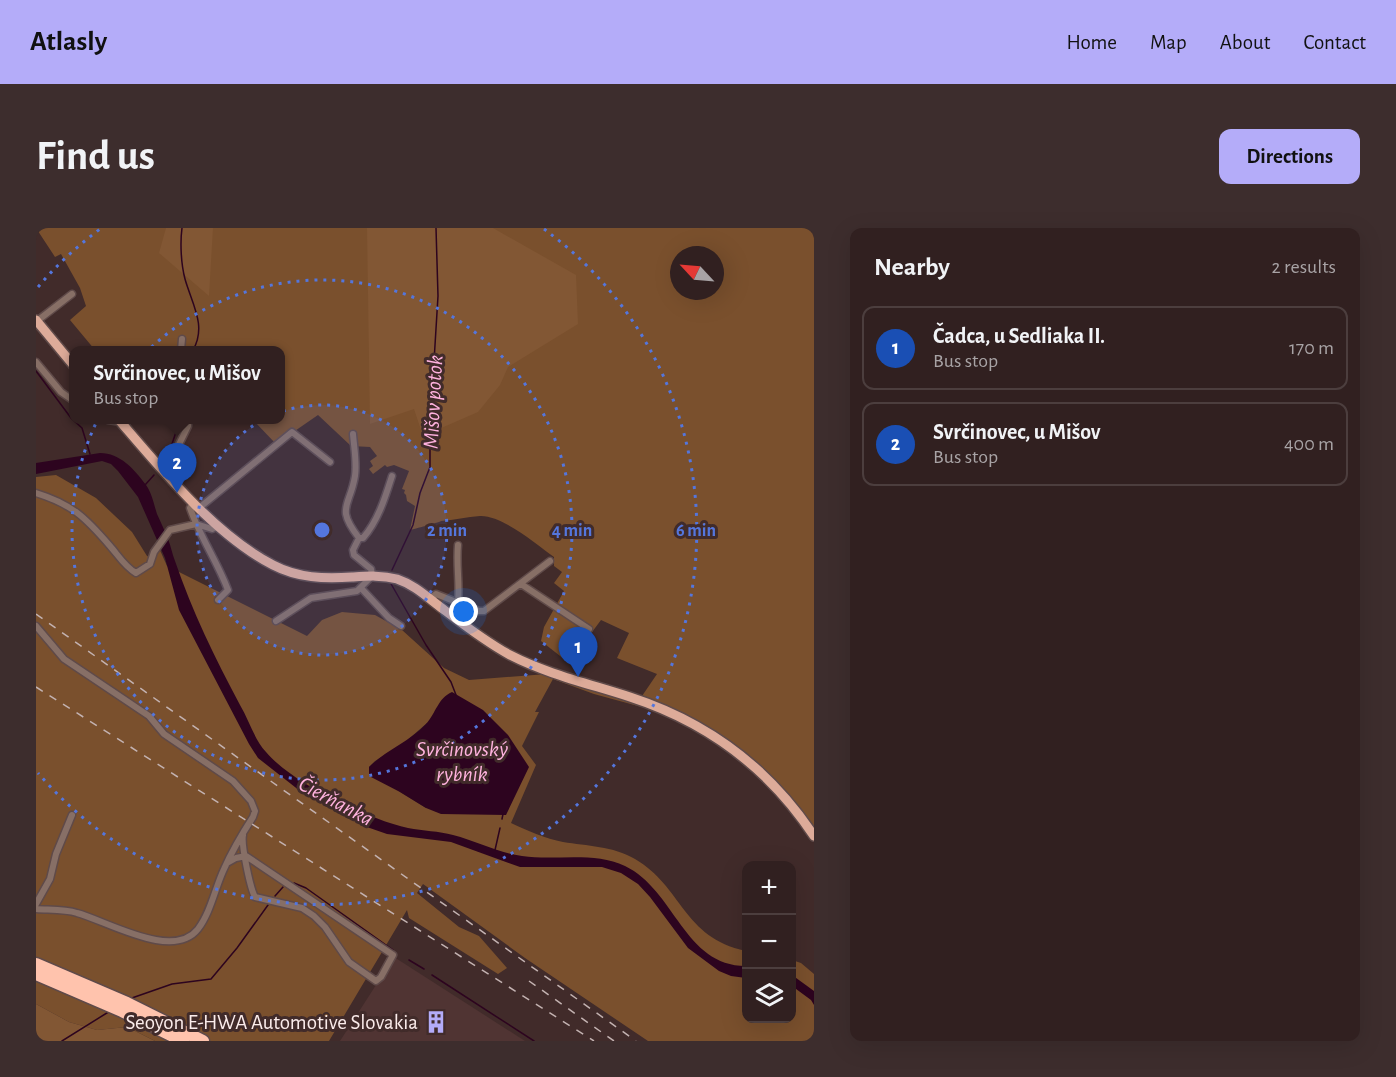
<!DOCTYPE html>
<html lang="en">
<head>
<meta charset="utf-8">
<style>
  body { margin:0; font-family:"Alegreya Sans",sans-serif; background:#3d2d2d; color:#f1f3f6 }
  .controls { position:absolute; right:18px; bottom:18px; display:grid; overflow:hidden; border-radius:12px; box-shadow:0 6px 24px #0002 }
  .controls button { width:54px; height:54px; display:grid; place-items:center; padding:0; border:0; border-bottom:2px solid #4c3e3e; background:#312020; color:#f1f3f6; font:30px sans-serif }
  .compass { position:absolute; left:634px; top:18px; width:54px; height:54px; border-radius:50%; background:#312020; box-shadow:0 6px 24px #0002; rotate:296deg }
  .you { position:absolute; left:428px; top:384px; width:21px; height:21px; margin:-15px; border:4px solid #fff; border-radius:50%; background:#1a73e8; box-shadow:0 0 0 9px #1a73e833 }
  .badge { display:grid; place-items:center; width:39px; height:39px; border-radius:50%; background:#b4acf9; color:#fff; font-size:20px; font-weight:700 }
  .pin { position:absolute; translate:-50% -50px; filter:drop-shadow(0 2px 3px #0008) }
  .pin::after { content:''; position:absolute; top:32px; width:21px; height:18px; background:inherit; clip-path:polygon(0 0,100% 0,50% 100%) }
  .popup { position:absolute; left:33px; top:118px; width:216px; height:78px; box-sizing:border-box; display:grid; place-content:center; border-radius:12px; background:#312020; filter:drop-shadow(0 2px 4px #0005); font-size:20px; white-space:nowrap; color:#a8a3a5 }
  .popup b { font-size:22px; color:#f1f3f6 }
  .popup::after { content:''; position:absolute; left:50%; top:100%; margin-left:-12px; border:12px solid transparent; border-top-color:#312020 }
  .list { margin:0; padding:0; list-style:none }
  h2 { display:flex; justify-content:space-between; align-items:center; height:78px; margin:0; padding:0 24px; font-size:26px }
  h2 small { font-size:20px; font-weight:400; color:#a8a3a5 }
  .list li { display:grid; grid-template-columns:39px 1fr auto; gap:18px; align-items:center; box-sizing:border-box; height:84px; margin:0 12px 12px; padding:0 12px; border:2px solid #4c3e3e; border-radius:12px }
  .list b { display:block; font-size:22px; white-space:nowrap }
  .list p { margin:0; font-size:20px; white-space:nowrap; color:#a8a3a5 }
  .list em { font-size:20px; font-style:normal; color:#a8a3a5 }
  .icon { flex:none; width:33px; height:33px; fill:none; stroke:currentColor; stroke-width:2; stroke-linecap:round; stroke-linejoin:round }
  .map { position:relative; flex:none; width:778px; height:813px; overflow:hidden; border-radius:12px }
  header { display:flex; align-items:center; gap:36px; box-sizing:border-box; height:84px; padding:0 30px; background:#b4acf9; color:#111 }
  header strong { font-size:28px }
  nav { display:flex; gap:33px; margin-inline-start:auto; font-size:21px }
  .intro { display:flex; align-items:center; justify-content:space-between; box-sizing:border-box; height:144px; padding:0 36px }
  h1 { margin:0; font-size:42px }
  .button { padding:15px 27px; border-radius:12px; background:#b4acf9; color:#111; font-size:21px; font-weight:700 }
  main { display:flex; gap:36px; padding:0 36px }
  aside { flex:1; background:#312020; border-radius:12px; box-shadow:0 6px 24px #0002 }
  .map>svg:first-child { display:block }
  .built { fill:#503433 }
  .green { fill:#7a502d; fill-rule:evenodd }
  .forest { fill:#825734 }
  .water { fill:#2d041f }
  .lines { fill:none; stroke-linecap:round; stroke-linejoin:round }
  .stream { stroke:#2d041f; stroke-width:1.5 }
  .minor-casing { stroke:#5f4a49; stroke-width:9 }
  .primary-casing { stroke:#5f4a49; stroke-width:12 }
  .motorway-casing { stroke:#5f4a49; stroke-width:15 }
  .minor { stroke:#876f66; stroke-width:6 }
  .primary { stroke:#ddab99; stroke-width:9 }
  .motorway { stroke:#ffc3ad; stroke-width:12 }
  .rail { stroke:#c3b2b1; stroke-width:1.5; stroke-dasharray:8 8; stroke-linecap:butt }
  .ring { fill:none; stroke:#5476dd; stroke-width:3; stroke-dasharray:3 6 }
  .labels { text-anchor:middle; dominant-baseline:central; stroke-width:6; stroke-linejoin:round; paint-order:stroke }
  .poi-label { font-size:21px; fill:#fbeceb; stroke:#412b2a; text-anchor:end }
  .water-label { font-size:22px; font-style:italic; fill:#ffb2de; stroke:#412b2a }
  .centre { fill:#5476dd; stroke:#412b2a; stroke-width:3 }
  .ring-label { font-size:18px; text-anchor:middle; font-weight:bold; fill:#5476dd; stroke:#412b2a; stroke-width:6; stroke-linejoin:round; paint-order:stroke }
</style>
</head>
<body>
<header>
<strong>Atlasly</strong>
<nav><a>Home</a><a>Map</a><a>About</a><a>Contact</a></nav>
</header>
<div class="intro"><h1>Find us</h1><a class="button">Directions</a></div>
<main>
<div class="map">
<svg width="778" height="813" viewBox="0 0 778 813">
  <rect width="100%" height="100%" fill="#412b2a"/>
  <path class="built" d="M358,729l131,84h-185z"/>
  <path class="green" d="M0,0h778v612l-33,-41 -44,-43 -25,-19 -52,-25 -66,-18 -41,-15 -18,33h4l-17,34 14,19 -25,58c15,7 35,16 52,19 24,4 50,4 72,17 48,28 47,78 111,92v67h46v-58l9,3 13,11v67h-166l-123,-83 -102,-74 -6,9 42,34 20,9 28,32 -9,6 -89,-56 -2,-8 -78,131h-174l-28,-14 -30,3 -28,-8 -33,-18v-527l20,-2 40,23 36,34 15,24 6,3 6,-11 8,18 140,70 15,-16 20,-8 33,3 27,15 42,38 25,12 78,-6 95,22 15,-22 -40,-16 12,-25 -28,-13 -32,43 -28,-22 3,-14 20,-36 -10,-8 8,-11 -8,-6v-9c-18,-13 -52,-42 -74,-41 -13,1 -26,4 -39,5 -3,2 -27,8 -31,9l5,-24 -8,-5 -1,-6 -2,-2 1,-3 -3,-1 7,-18 -15,-6 -7,2 -2,-2 -12,9 -4,-5 4,-3 -3,-5 7,-5 -7,-9 -19,-1 -33,-31 -42,29 -23,-24h27v-70h-185l-25,-30 16,-14 -6,-18 -19,-34 -6,3zM643,27h36v36h-36zM391,495l-1,85 -26,-16 -31,-25 6,-6 29,-18z"/>
  <path class="forest" d="M130,0h47l-4,68 -50,-43z
    M331,0h126l83,47 2,49 -70,43 -8,18 -22,27 -55,24 -9,-27 -44,15z
    M0,776l33,18 28,8 30,-3 28,14h-119z"/>
  <path class="water" d="M64,225c20,0 34,16 46,32 6,8 8,20 11,29 4,9 8,17 11,25 3,7 4,15 7,22 17,50 40,97 65,144 9,15 14,34 26,47 27,32 102,67 142,76 15,3 31,3 45,7 24,6 45,18 69,21 33,5 72,-5 103,10 50,24 59,100 121,100v12l-15,-2 -12,-5 -31,-23 -38,-51 -12,-13 -17,-11 -19,-6h-82l-69,-25 -64,-8 -23,-8 -64,-35 -42,-33 -9,-14 -70,-134 -14,-52 -27,-61 -20,-26 -7,-7 -9,-3 -66,13v-11z
    M416,464l31,18 25,25 21,32 -23,48 -65,-1 -15,-6 -26,-16 -31,-16v-9c17,-17 40,-25 57,-43 10,-11 12,-26 26,-32z
    M756,747l22,16v14l-3,-5 -19,-14z"/>
  <g class="lines">
    <path class="stream" d="M146,0c-2,15 -1,36 3,51 7,25 22,47 8,71
      M0,143l35,47 11,10 8,26
      M132,228l8,-24 2,-12
      M109,257l9,-10
      M356,342l21,-45 7,-32 10,-26v-40l8,-131 -2,-68
      M354,354l36,63 25,37 5,13
      M466,591l1,-5
      M459,622l5,-22
      M258,655l12,5 87,62
      M239,668l8,-9
      M373,732l15,9
      M396,747l102,66
      M93,771l43,-15 39,-5 26,-31 31,-43
      M26,813l48,-30"/>
    <g class="minor-casing">
      <path id="minor" d="M1,93l35,-27
        M145,122l1,-11
        M0,134l25,30 13,9
        M72,192l13,2
        M129,245l23,-47v-6
        M0,265c36,11 50,25 74,53 8,9 15,21 26,27l14,-9 4,-12 16,-22 26,-6 16,5 6,-3
        M158,274l-4,6c10,29 27,53 38,82l-10,10
        M163,280l93,-76 38,30
        M323,310h4c15,-17 22,-40 29,-62
        M422,317c-2,20 2,38 0,58
        M485,356l68,45
        M325,360l28,30 12,8
        M394,371l6,-5 43,17h5l66,-50
        M240,393l35,-23 46,-7 15,-15 -1,-7 -17,-14 -1,-5 6,-12c-24,-31 -9,-31 -4,-62 2,-13 -1,-29 -2,-42
        M0,398l28,33 85,57 15,18 69,47 18,20 4,10 -2,6c-11,17 -21,34 -29,52 -9,19 -13,43 -26,60 -25,32 -91,-8 -121,-16 -12,-4 -28,-3 -41,-4
        M191,635l9,-5 10,-2 147,99 -12,22 -5,4 -27,-19 -24,-35 -11,-11 -12,-8 -47,-11c-5,-9 -14,-53 -12,-62
        M0,676l14,-25 6,-25 16,-39"/>
    </g>
    <g class="primary-casing">
      <path id="primary" d="M0,92l38,46
        M83,192c42,49 96,115 154,145 25,13 51,14 79,12 16,-1 30,-2 45,2 18,6 31,19 46,30 21,16 43,33 67,46 37,19 80,29 120,42 77,25 139,71 184,139"/>
    </g>
    <g class="motorway-casing">
      <path id="motorway" d="M0,736l91,39 76,38
        M0,746l86,37 61,30"/>
    </g>
    <use href="#minor" class="minor"/>
    <use href="#primary" class="primary"/>
    <use href="#motorway" class="motorway"/>
    <path class="rail" d="M0,386l600,427
      M0,459l558,354
      M493,753l85,60"/>
  </g>
  <circle cx="286" cy="302" r="125" fill="#5476dd" fill-opacity=".12"/>
  <g class="ring">
    <circle cx="286" cy="302" r="125"/>
    <circle cx="286" cy="302" r="250"/>
    <path d="M2 59A374 374 0 0 1 64 1M508 1A374 374 0 1 1 2 545"/>
  </g>
  <defs>
    <g id="building-bare" transform="scale(1.8)"><path d="M-4-6H4V6H1V3H-1V6H-4ZM-2.5-4.3h1.7v1.8h-1.7ZM.8-4.3h1.7v1.8H.8ZM-2.5-1h1.7V.8h-1.7ZM.8-1h1.7V.8H.8Z" fill="#b4acf9" stroke="#412b2a" stroke-width="2.5" paint-order="stroke"/></g>
  </defs>
  <g fill-rule="evenodd">
    <use href="#building-bare" x="400" y="794"/>
  </g>
  <g class="labels">
    <g class="poi-label">
      <text x="382" y="794">Seoyon E-HWA Automotive Slovakia</text>
    </g>
    <g class="water-label">
      <text transform="translate(397 174) rotate(-87)">Mišov potok</text>
      <text x="426" y="521">Svrčinovský<tspan x="426" dy="25">rybník</tspan></text>
      <text transform="translate(300 573) rotate(28)">Čierňanka</text>
    </g>
  </g>
  <circle cx="286" cy="302" r="9" class="centre"/>
  <g class="ring-label">
    <text x="411" y="308">2 min</text>
    <text x="536" y="308">4 min</text>
    <text x="660" y="308">6 min</text>
  </g>
</svg>
<div class="controls">
<button>+</button>
<button>−</button>
<button><svg class="icon" aria-label="layers" viewBox="0 0 24 24"><path d="M12 4l9 5-9 5-9-5zM3 14l9 5 9-5"/></svg></button>
</div>
<svg class="compass" viewBox="-18 -18 36 36"><path d="M0-13l5 13h-10z" fill="#e53935"/><path d="M0 13l5-13h-10z" fill="#a8a3a5"/></svg>
<div class="you"></div>
<div class="pin badge" style="left:542px;top:449px;background:#1a4fb4">1</div>
<div class="pin badge" style="left:141px;top:265px;background:#1a4fb4">2</div>
<div class="popup"><b>Svrčinovec, u Mišov</b>Bus stop</div>
</div>
<aside>
<h2>Nearby<small>2 results</small></h2>
<ul class="list">
<li><span class="badge" style="background:#1a4fb4">1</span><div><b>Čadca, u Sedliaka II.</b><p>Bus stop</p></div><em>170 m</em></li>
<li><span class="badge" style="background:#1a4fb4">2</span><div><b>Svrčinovec, u Mišov</b><p>Bus stop</p></div><em>400 m</em></li>
</ul>
</aside>
</main>
</body>
</html>
